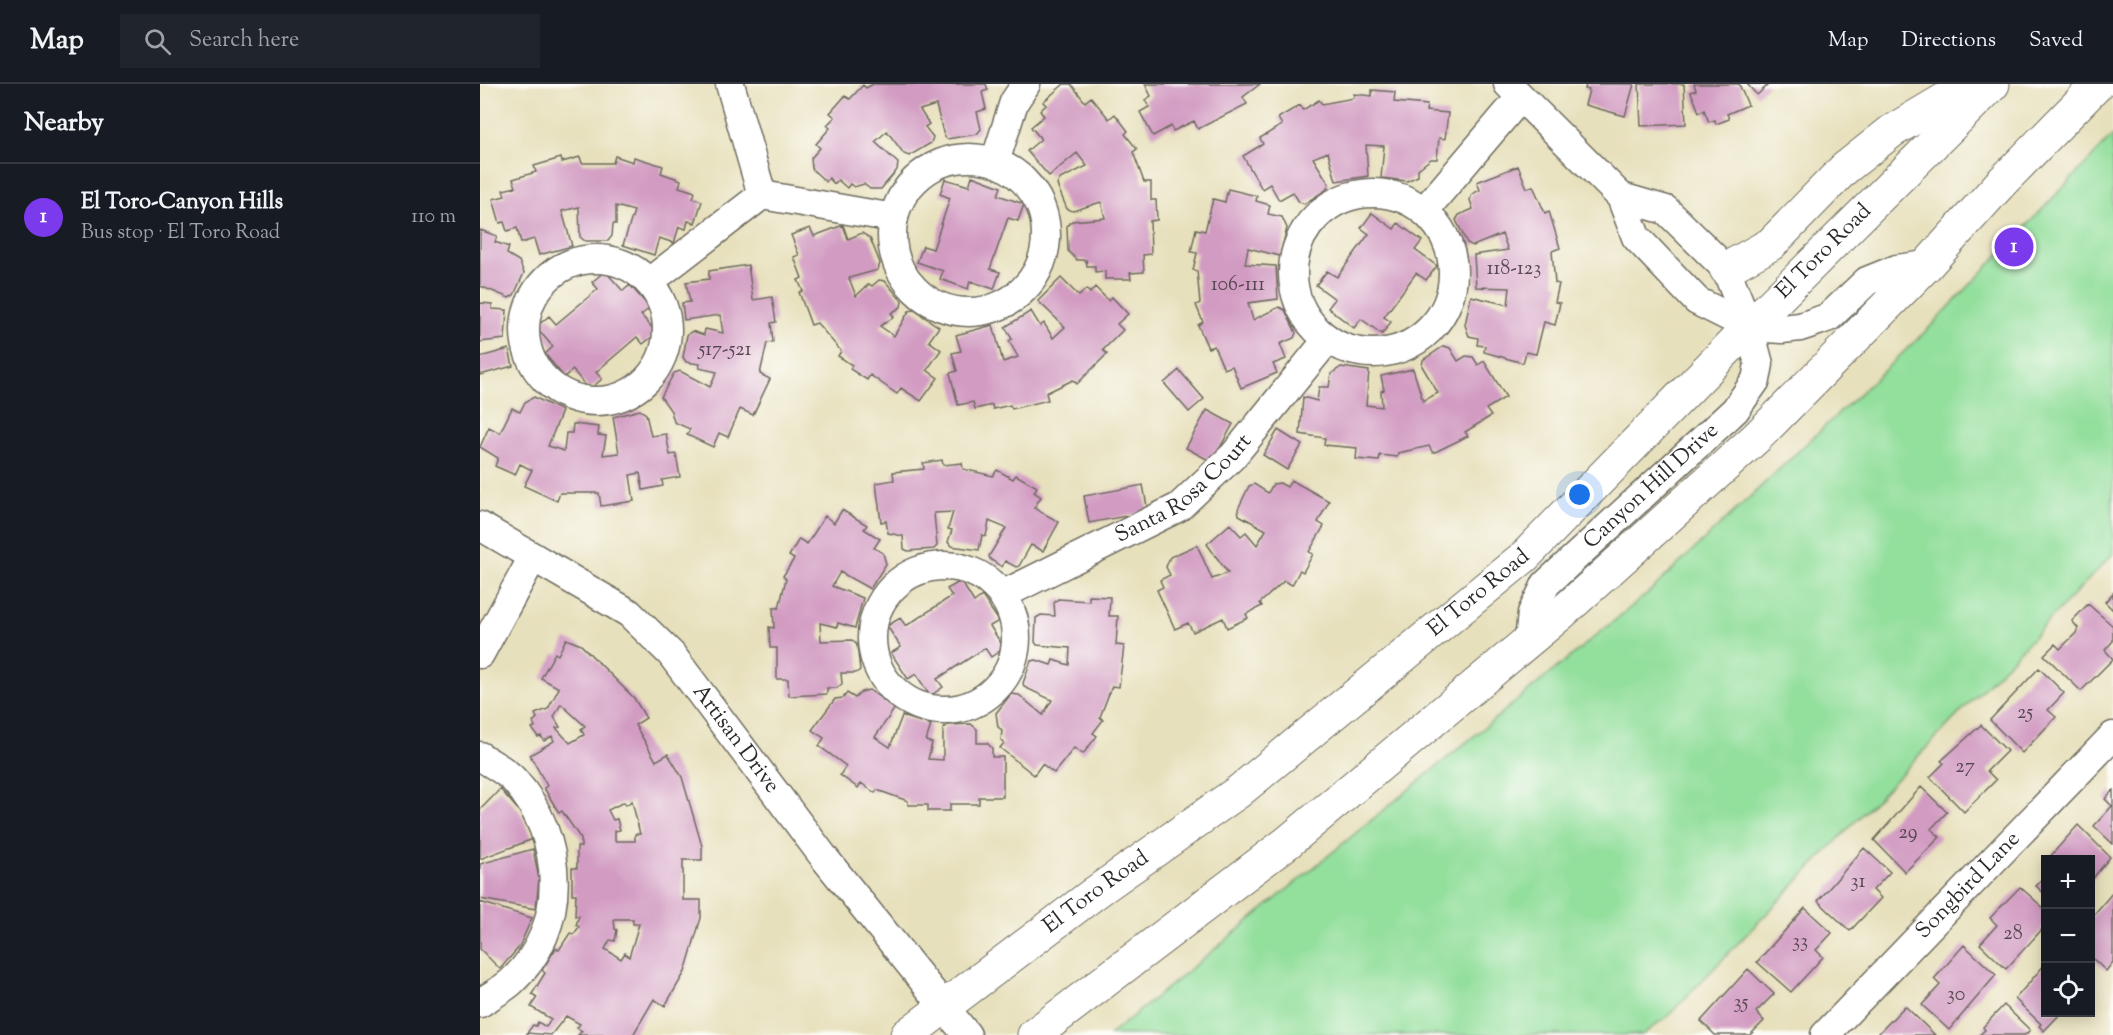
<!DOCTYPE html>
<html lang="en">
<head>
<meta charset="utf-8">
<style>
  body { margin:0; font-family:"Sorts Mill Goudy",serif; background:#20242c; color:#f1f3f6 }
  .controls { position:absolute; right:18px; bottom:18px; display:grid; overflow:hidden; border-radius:0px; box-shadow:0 3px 15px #0003 }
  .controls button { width:54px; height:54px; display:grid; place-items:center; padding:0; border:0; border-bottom:2px solid #363941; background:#171b24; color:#f1f3f6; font:30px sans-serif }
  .you { position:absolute; left:1100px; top:411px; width:21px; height:21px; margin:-15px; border:4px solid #fff; border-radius:50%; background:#1a73e8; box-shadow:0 0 0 9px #1a73e833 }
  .badge { display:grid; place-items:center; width:39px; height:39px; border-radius:50%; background:#7c3aed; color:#fff; font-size:20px; font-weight:700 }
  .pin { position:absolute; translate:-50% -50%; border:3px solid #fff; box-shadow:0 2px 6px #0006 }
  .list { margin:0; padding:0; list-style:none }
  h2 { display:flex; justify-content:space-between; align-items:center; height:78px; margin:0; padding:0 24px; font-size:26px }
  h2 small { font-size:20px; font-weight:400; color:#9ea1a6 }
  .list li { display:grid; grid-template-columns:39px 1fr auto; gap:18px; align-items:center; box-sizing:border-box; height:108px; padding:0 24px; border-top:2px solid #363941 }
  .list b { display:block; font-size:22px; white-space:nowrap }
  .list p { margin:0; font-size:20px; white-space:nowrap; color:#9ea1a6 }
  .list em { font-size:20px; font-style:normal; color:#9ea1a6 }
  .icon { flex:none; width:33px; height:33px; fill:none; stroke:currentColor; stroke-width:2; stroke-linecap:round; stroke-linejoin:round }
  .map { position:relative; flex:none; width:1633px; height:951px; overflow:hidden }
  header { display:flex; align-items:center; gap:36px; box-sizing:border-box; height:84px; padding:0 30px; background:#171b24; border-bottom:2px solid #363941 }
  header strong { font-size:28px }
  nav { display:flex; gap:33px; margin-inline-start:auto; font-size:21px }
  .search { width:420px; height:54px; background:#20242c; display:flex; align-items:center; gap:15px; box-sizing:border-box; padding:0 21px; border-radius:0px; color:#9ea1a6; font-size:22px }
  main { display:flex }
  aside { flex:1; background:#171b24 }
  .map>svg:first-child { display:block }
  .green { fill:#93df9c; stroke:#5f8564; stroke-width:1.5 }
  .building { fill:#d29bc2; fill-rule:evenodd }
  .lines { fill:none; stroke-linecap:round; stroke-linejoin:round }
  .street-casing { stroke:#6d6a5e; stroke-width:31 }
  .primary-casing { stroke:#6d6a5e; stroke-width:35 }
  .street { stroke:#fff; stroke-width:28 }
  .primary { stroke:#fff; stroke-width:33 }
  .labels { text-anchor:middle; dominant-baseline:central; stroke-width:6; stroke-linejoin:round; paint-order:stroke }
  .number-label { font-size:20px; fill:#554751 }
  .street-label { font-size:22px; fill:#2b2b2b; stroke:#fdfcf7 }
</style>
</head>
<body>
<header>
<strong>Map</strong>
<div class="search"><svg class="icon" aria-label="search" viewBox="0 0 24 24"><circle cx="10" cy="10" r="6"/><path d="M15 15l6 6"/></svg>Search here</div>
<nav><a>Map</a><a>Directions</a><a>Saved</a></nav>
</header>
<main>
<aside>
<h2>Nearby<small></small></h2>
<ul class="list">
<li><span class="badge">1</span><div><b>El Toro-Canyon Hills</b><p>Bus stop · El Toro Road</p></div><em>110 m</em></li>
</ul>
</aside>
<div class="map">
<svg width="1633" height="951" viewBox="0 0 1633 951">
  <rect width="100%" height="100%" fill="#fdfcf7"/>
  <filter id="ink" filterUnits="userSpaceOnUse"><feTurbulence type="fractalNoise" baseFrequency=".0167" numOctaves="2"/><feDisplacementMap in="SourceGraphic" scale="12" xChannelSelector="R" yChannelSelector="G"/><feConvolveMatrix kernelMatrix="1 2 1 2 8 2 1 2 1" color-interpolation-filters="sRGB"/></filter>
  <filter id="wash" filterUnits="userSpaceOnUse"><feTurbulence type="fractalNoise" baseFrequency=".008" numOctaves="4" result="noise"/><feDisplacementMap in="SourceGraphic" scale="24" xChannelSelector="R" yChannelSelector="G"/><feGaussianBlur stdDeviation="1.35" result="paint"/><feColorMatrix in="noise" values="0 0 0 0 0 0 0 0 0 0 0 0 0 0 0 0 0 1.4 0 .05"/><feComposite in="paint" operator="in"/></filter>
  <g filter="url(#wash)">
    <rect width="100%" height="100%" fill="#e7e0bc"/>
    <path class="green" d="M1633,51v419l-445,462 -26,19h-532l538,-442 281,-265z"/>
    <g id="blocks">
      <path class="building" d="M393,0h113l2,6 -6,2 4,17 -9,3 4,17 -4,5 -30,5 -3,-3 -8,-31 -16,5 9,14 -4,3 8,10 -2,6 -22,13 -5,-2 -17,-23 -12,11 23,21 -1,7 -16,19h-11l-6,-5 -10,3 -4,-3 -3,4 -9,-8 -4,4 -5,-6 -3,4 -14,-13 -1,-11 9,-10 -4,-4 14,-16 -3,-3 8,-8 -5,-4 15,-17 5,3 13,-14 3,3z
        M584,0h7l14,18 6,-5 18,22 6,-5 13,17 -3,3 12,15 -4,3 11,30h7v18h5l1,20 -7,1 1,33 -8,1 1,17 -14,1 1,6h-26v-8l-10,1v-6h-8l-1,-6h-9l-9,-9 -1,-25 5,-5 33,-3 -4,-16 -28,9 -6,-2 -10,-24 3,-6 27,-13 -10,-13 -28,23 -22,-25 14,-12 -10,-12 13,-11 -4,-5 6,-6 -3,-3z
        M665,0h115l-17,13 4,7 -49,25 -4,-8 -21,10 -2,-5 -18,10 -13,-24 9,-5 -4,-7 6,-4z
        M1106,0h48l-9,32 -40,-11 4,-15 -4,-1z
        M1159,0h45l2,40 -45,2z
        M1214,0h45l9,21 -21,9 2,5 -13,5 -1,-4 -6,2 -5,-12 -5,2 -8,-20 5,-2z
        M1267,0h22l-12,11z
        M892,6l23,2 -1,10 33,3 -1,6 22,2 -3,26 -6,-1 -2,21h-6l-13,10v7l-11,5 -26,-3 3,-32 -18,-1 2,31 -32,5 -8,-29 -15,6 16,26 -3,6 -22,14 -5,-2 -6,-10 -14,8 -9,-16 -8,5 -19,-33 20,-12 -3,-6 22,-13 -4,-7 22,-13 3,5 16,-10 3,4 32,-6v-4l18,2z
        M135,72l18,6 1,-5 29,9 -2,7 20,7 -2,7 16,5 -2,6 9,3 -7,22 -7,-2 -2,8 -7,-2 -5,16 -15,-5 -5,17 -31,-10 11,-34 -18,-5v18h-3l-1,12 -4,5h-23l-5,-4 -1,-30 -17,4 10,35 -33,9 -5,-16 -13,4 -4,-15 -10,3 -3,-9 -4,1 -7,-24 12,-3 -2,-6 13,-3 -3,-8 23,-7 -2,-6 27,-8 1,4 18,-5 2,6h31z
        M1038,82l9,22 6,-2 12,27 4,-2 11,37 -8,3 3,32 4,1 -4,18 5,1 -5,22 -11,-3 -8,32 -10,-2 -3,11 -39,-11 1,-6 -8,-1 1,-7 -9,-2 -4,-11 6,-29 37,9 2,-17 -34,-1 -2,-32 34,-5 -6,-16 -29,12 -6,-3 -11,-23 3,-5 14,-6 -3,-9 2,-6 8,-4 -3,-8z
        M492,92l29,11 -3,8 26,9 -6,17 -10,-3 -18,51 10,3 -6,17 -24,-8 -2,8 -28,-10 3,-8 -26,-9 6,-16 10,3 17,-51 -10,-4 5,-15 24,7z
        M748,105l29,7 -1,5 14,4 -2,9 14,3 5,11 -7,28 -32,-8 -3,16 31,2 2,33 -30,4 5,17 26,-13 6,3 11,23 -2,5 -14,6 6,15 -13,5 4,9 -36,15 -9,-22 -8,3 -10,-23 -6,2 -10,-23 5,-3 -7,-17 4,-2 -3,-32 -4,-1 4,-17 -6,-1 5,-23 9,2 8,-32 12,3z
        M892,129l22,16 4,-6 24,18 -7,9 22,16 -11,14 -10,-7 -32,44 7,5 -9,12 -21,-15 -7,9 -26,-20 7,-9 -19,-14 11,-14 10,6 32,-43 -8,-6z
        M363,141l5,14 14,-6 8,5 10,25 -2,7 -29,8 7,18 13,-12 3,2 7,-6 6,1 17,20 -1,6 -10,6 3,4 -14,9 14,10 15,-25 5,-1 25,17 -10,14 12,9 -14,20 11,8 -17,23 -20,-13 -4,6 -27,-19 -3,5 -17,-11 2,-4 -14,-9 3,-5 -24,-28 -6,2 -12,-33 4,-1 -5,-11 4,-2 -8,-21 5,-2 -8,-20 19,-7 4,8z
        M0,146l17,6 -2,6 14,5 -2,7 12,7 5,12 -10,22 -5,3 -29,-12z
        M268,181l5,35 19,-3 4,25 -5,1 2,19 -6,1 -7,31 10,5 -17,36 -13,-6 -12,28 -9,-4 -6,14 -26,-12 3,-6 -16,-7 -3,-11 -10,-14 13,-24 6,-2 30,16 7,-15 -18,-4 1,-4 -14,-2 -3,-5 4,-22 5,-4 12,4 1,-6 18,4 -3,-18 -36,5 -2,-17 8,-1 -4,-20 23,-3v-8z
        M125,187l18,20 7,-6 20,23 -9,7 16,18 -14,11 -6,-7 -41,35 6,7 -13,11 -16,-20 -9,7 -19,-23 8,-7 -17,-20 13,-11 7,8 42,-35 -6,-7z
        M581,194l18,18 7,-7 4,4 5,-6 14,14 3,-4 16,17 -11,10 6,6 -20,20 4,4 -30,30 -4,-4 -27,13 2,7 -36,9 -2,-4 -17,4 -1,-4 -17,4 -2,-7 -15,3 -8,-32 7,-2 -5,-18 9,-2 -5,-16 37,-10 10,37 15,-5 -9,-16 3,-2 -7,-12 26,-16 9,15 4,-3 9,15 12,-11 -27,-26z
        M0,219l12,1v5l15,1 -2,29 -25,3z
        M964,262l6,2 8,13 8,-5 7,1 5,8 6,-4 22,36 -20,12 5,7 -26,16 3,4 -35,17 -4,-7 -31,7 -1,4 -17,-2 -1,6 -23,-2 1,-11 -33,-3 1,-7 -25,-4 3,-37 14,4 2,-14h10l2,-13 10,-7 28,4 -3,34 16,2 -1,-16 3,-1 -3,-14 32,-7 10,32 15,-8 -16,-27 1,-6z
        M29,265l4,17 -33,9v-18z
        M699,286l25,29 -15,13 -25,-29z
        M54,313l28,14 -14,35 16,5 2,-18h6l1,-9 26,3 -1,8 8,1 -3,19 16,-2 -6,-36 27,-7 6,4 5,22 15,-2 4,21 6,-1 4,23 -18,3 1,6 -20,4 -3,-17 -10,2 4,26 -33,5 -2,-13h-39l-3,8 -33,-15 8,-16 -12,-6 -5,11 -20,-9 3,-8 -18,-11 9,-20 11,6 12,-25 8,4 5,-10z
        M727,326l26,14 -21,38 -26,-14z
        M798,346l24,15 -15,25 -24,-15z
        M462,376l1,5 19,-2 1,6 30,7 4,-6 16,9 3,-4 21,12 -3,5 7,5 -7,11 25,14 -16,29 -12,-6 -12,21 -3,1 -11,-6 -3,6 -12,-8 -1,-3 17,-28 -17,-7 -3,15 -4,-1 -3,15 -28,-4 -3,-4 4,-12 -4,-1 5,-17 -19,1 3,33 -3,3 -26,2 -4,-2 -1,-13 -15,-3 -2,-12 -5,1 -5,-39 18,-3 -1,-8 31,-3 -1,-6z
        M811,396l38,21 -11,21 6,4 -15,26 4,2 -10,18 -3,-2 -8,15 -8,-4 -24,22 2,3 -16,8 2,4 -21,10 -4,-10 -30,14 -5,-9 -13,6 -18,-39 6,-3 -3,-7 10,-5 -4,-8 4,-10 27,-12 15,34 16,-6 -21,-29 23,-20 11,12 5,-4 11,13 9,-15 -27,-15 -1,-6 11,-23 5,-2 14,9 5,-9 7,-1 7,4z
        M663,401l5,27 -59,11 -5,-27z
        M362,426l25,15 -3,4 16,10 -6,9 9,5 3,11 -16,25 -30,-17 -8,14 31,12 -8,30 -17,-5 -1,4 -17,-4 1,18 31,-1 5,5 3,25 -4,3h-15l1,11 -5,4h-10v6l-38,2 -1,-17h-11v-31h-7l-1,-21 5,1 -1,-20h6l7,-29 -3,-3 11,-17 -5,-3 10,-17 8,5 18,-28 9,7z
        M481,497l13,21 8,-6 17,25 -9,5 14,22 -13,9 -6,-9 -48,31 6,8 -13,9 -14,-22 -8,5 -17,-26 10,-6 -14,-21 13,-8 6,8 46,-30 -5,-7z
        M1633,509v17l-8,-8z
        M609,512l21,1 -1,19h9l-2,29 8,1 -5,41 -7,-1 -12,31 3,3 -10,13 4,3 -14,18 -9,-6 -20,25 -12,-9 -8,11 -34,-27 4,-5 -3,-3 1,-10 -4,-3 -2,-14 15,-19 8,1 24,20 9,-15 -28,-13 -1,-4 8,-22 5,-1 15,5 2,-5 16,5 1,-17 -33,-3 -2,-3 1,-24 5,-3 14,1 -1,-13 4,-4 31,2z
        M1608,520l25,22v15l-8,9 8,9 -32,32 -37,-36 11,-11 5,5 16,-16 2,-5 -6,-7z
        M86,555l15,6 53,53 12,20 -11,7 21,36 12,-7 14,23 20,69v14h-19v40h18v18l-16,54 -20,34 -11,-7 -21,36h-55l4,-4 -5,-3 3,-4 -14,-8 -15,19 -24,-2 6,-8 3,1 2,-4 8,5 5,-8 -20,-12 6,-10 -5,-3 13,-21 -3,-3 14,-22 3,2 11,-17 4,1 5,-7 -3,-2 3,-9h-4l1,-22h-4v-26h5v-21h4v-8l-19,-28 -3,2 -15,-25 3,-2 -17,-31 24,-14 -2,-5 -8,5 -3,-5 -3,1 -6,-9 3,-1 -2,-5 4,-4 -2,-4 13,-5 11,-21 -18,-10 14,-25 3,2zM81,620l24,22 -4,3 3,6 -14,8 -14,-15 4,-1 -6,-10zM152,717l8,33h-5v7h-20v-10l5,-1 -3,-11 -4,1 -5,-10 16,-8 2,3zM134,835h19v5h6l-10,33 -4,-4 -4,6 -16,-10 5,-9 5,1 2,-11 -2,-1z
        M1559,584l25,25 -16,17 8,7 -34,36 -32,-33z
        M389,606l26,18 -20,29 15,10 12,-31 29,9 -5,16 6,2 -4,16 15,1v-31l5,-4 23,-1 6,5v14h10l5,5v9h11v40h-24v7h-29v7h-22v-6h-20v-4l-31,-11 -2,3 -14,-10 -3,5 -18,-13 6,-9 -27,-20 5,-8 -12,-8 23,-31 8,-1 4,-5 8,5 6,-6z
        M1501,641l26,26 -20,20 9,9 -32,32 -34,-35 14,-14 -3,-2z
        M1441,703l26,25 -16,17 9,8 -35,35 -31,-32z
        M20,705l20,23 13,27 -53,20v-49z
        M1633,706v54l-19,-18 18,-20 -7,-7z
        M1598,741l32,32 -20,25v-22h-43z
        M1384,764l26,24 -17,18 8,8 -31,33 -32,-30z
        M53,765l6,30 -3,30 -56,-10v-35z
        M1566,792v19l-10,-9z
        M1540,803l26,23v15l-40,44 -26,-25 17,-19 -7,-7z
        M1633,808v70l-7,9 -16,-15v-37z
        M0,818l52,16 -13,29 -19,22 -20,-20z
        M1325,824l27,25 -16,17 7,7 -32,35 -34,-30z
        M1484,861l32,30 -47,55 -27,-25 18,-20 -6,-6z
        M1566,879v49h16l-18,19 -5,-5 2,-2 -26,-25z
        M1268,885l26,25 -18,18 8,9 -14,14h-35l-14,-14z
        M1524,921l26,25 -5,5h-46l6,-5 -2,-3z
        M1425,922l30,29h-58z"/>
    </g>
  </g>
  <g filter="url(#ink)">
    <use href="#blocks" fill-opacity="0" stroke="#6d6a5e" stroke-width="1.5"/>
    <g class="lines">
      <g class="street-casing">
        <g id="street">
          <path d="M250,0l32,111"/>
          <path d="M1028,0l113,113 15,40 61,64 52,26 33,2 18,-2 18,-6 11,-4 38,-36 30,-12 30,-4"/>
          <circle cx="489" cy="151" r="77"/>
          <path d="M515,78l19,-60 12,-18"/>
          <circle cx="893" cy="189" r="80"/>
          <path d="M944,127l96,-113"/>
          <circle cx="116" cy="246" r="71"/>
          <path d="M169,198l113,-87 132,23"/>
          <path id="s1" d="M0,442l149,87 42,41 155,206 141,175"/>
          <circle cx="464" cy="554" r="72"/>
          <path id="s2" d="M522,511l177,-88 54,-51 95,-117"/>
          <path id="s3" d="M1049,557l3,-28 14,-29 189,-174 21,-30 3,-16 -10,-37 -23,-58 -60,-59 -45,-13"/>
          <path d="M0,570l53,-97"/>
          <path d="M0,672c11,8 25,14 34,24 51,56 56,149 -3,202 -9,8 -21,14 -31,21"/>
          <path id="s4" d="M1345,951l288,-299"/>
        </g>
      </g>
      <g class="primary-casing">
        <g id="primary">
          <path d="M1246,185l45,-25 73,-75 48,-38 52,-31 42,-11"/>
          <path id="s5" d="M427,951l189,-143 142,-100 287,-236 224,-229 244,-243"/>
          <path d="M554,951l254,-193 276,-231 192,-173 171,-173 73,-81 98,-100"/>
        </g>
      </g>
      <use href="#street" class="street"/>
      <use href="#primary" class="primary"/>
    </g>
  </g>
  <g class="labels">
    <g class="number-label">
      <text x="1034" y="185">118-123</text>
      <text x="758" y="201">106-111</text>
      <text x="245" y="266">517-521</text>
      <text x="1545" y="629">25</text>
      <text x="1485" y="683">27</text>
      <text x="1428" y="749">29</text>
      <text x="1378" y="798">31</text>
      <text x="1533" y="850">28</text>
      <text x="1320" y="858">33</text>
      <text x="1476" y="911">30</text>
      <text x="1261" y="919">35</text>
    </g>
    <g class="street-label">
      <text stroke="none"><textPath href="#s5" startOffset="1209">El Toro Road</textPath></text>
      <text stroke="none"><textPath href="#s2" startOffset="212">Santa Rosa Court</textPath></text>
      <text stroke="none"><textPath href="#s3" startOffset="204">Canyon Hill Drive</textPath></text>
      <text stroke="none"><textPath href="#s5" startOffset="723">El Toro Road</textPath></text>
      <text stroke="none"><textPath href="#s1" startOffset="338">Artisan Drive</textPath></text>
      <text stroke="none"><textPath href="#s4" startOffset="207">Songbird Lane</textPath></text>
      <text stroke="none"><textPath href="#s5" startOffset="237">El Toro Road</textPath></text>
    </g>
  </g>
</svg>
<div class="controls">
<button>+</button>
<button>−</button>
<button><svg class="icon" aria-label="locate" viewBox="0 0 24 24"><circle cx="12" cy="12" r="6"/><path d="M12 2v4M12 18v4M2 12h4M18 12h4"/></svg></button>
</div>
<div class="you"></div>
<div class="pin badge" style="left:1534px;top:163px">1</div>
</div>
</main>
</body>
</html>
